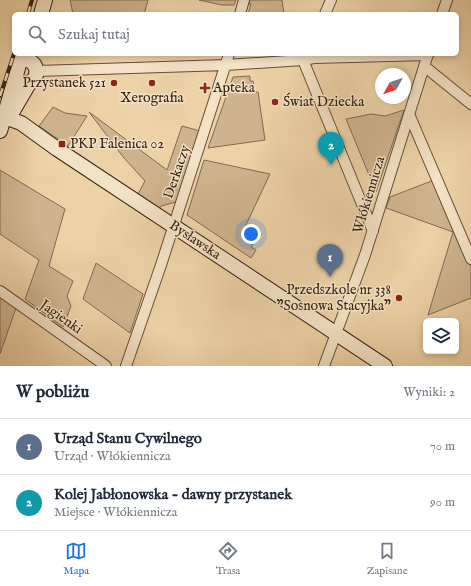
<!DOCTYPE html>
<html lang="pl">
<head>
<meta charset="utf-8">
<style>
  body { margin:0; font-family:"IM FELL English",serif; background:#f2f2f3; color:#1f2937 }
  .controls { position:absolute; right:12px; bottom:12px; display:grid; overflow:hidden; border-radius:6px; box-shadow:0 2px 6px #0003 }
  .controls button { width:36px; height:36px; display:grid; place-items:center; padding:0; border:0; border-bottom:1px solid #e0e1e3; background:#fff; color:#1f2937; font:20px sans-serif }
  .compass { position:absolute; left:375px; top:68px; width:36px; height:36px; border-radius:50%; background:#fff; box-shadow:0 2px 6px #0003; rotate:230deg }
  .you { position:absolute; left:251px; top:234px; width:14px; height:14px; margin:-10px; border:3px solid #fff; border-radius:50%; background:#1a73e8; box-shadow:0 0 0 6px #1a73e833 }
  .badge { display:grid; place-items:center; width:26px; height:26px; border-radius:50%; background:#1a73e8; color:#fff; font-size:13px; font-weight:700 }
  .pin { position:absolute; translate:-50% -33px; filter:drop-shadow(0 1px 2px #0008) }
  .pin::after { content:''; position:absolute; top:21px; width:14px; height:12px; background:inherit; clip-path:polygon(0 0,100% 0,50% 100%) }
  .list { margin:0; padding:0; list-style:none }
  h2 { display:flex; justify-content:space-between; align-items:center; height:52px; margin:0; padding:0 16px; font-size:17px }
  h2 small { font-size:13px; font-weight:400; color:#747a83 }
  .list li { display:grid; grid-template-columns:26px 1fr auto; gap:12px; align-items:center; box-sizing:border-box; height:56px; padding:0 16px; border-top:1px solid #e0e1e3 }
  .list b { display:block; font-size:15px; white-space:nowrap }
  .list p { margin:0; font-size:13px; white-space:nowrap; color:#747a83 }
  .list em { font-size:13px; font-style:normal; color:#747a83 }
  .icon { flex:none; width:22px; height:22px; fill:none; stroke:currentColor; stroke-width:2; stroke-linecap:round; stroke-linejoin:round }
  .map { position:relative; flex:none; width:471px; height:366px; overflow:hidden }
  .search { position:absolute; background:#fff; box-shadow:0 2px 6px #0003; left:12px; right:12px; top:12px; height:44px; display:flex; align-items:center; gap:10px; box-sizing:border-box; padding:0 14px; border-radius:6px; color:#747a83; font-size:15px }
  .sheet { height:164px; background:#fff }
  nav { display:flex; justify-content:space-around; align-items:center; box-sizing:border-box; height:56px; border-top:1px solid #e0e1e3; background:#fff; font-size:11px; color:#747a83 }
  nav a { display:grid; justify-items:center; gap:2px }
  nav .on { color:#1a73e8 }
  .map>svg:first-child { display:block }
  .green { fill:#ceb48e; stroke:#826a51 }
  .lines { fill:none; stroke-linecap:round; stroke-linejoin:round }
  .street-casing { stroke:#644d39; stroke-width:12 }
  .secondary-casing { stroke:#362114; stroke-width:16 }
  .street { stroke:#f3e2c6; stroke-width:10 }
  .secondary { stroke:#f3e2c6; stroke-width:14 }
  .rail-casing { stroke:#362114; stroke-width:4 }
  .rail { stroke:#f3e2c6; stroke-width:2.5; stroke-dasharray:8; stroke-linecap:butt }
  .poi-dot { fill:#8f2418; stroke:#f3e2c6; stroke-width:1.5 }
  .labels { text-anchor:middle; dominant-baseline:central; stroke-width:3; stroke-linejoin:round; paint-order:stroke }
  .poi-label { font-size:14px; fill:#362114; stroke:#f3e2c6; text-anchor:start }
  .street-label { font-size:14px; fill:#362114; stroke:#f3e2c6 }
</style>
</head>
<body>
<div class="map">
<svg width="471" height="366" viewBox="0 0 471 366">
  <rect width="100%" height="100%" fill="#edd2a7"/>
  <filter id="stains"><feTurbulence type="fractalNoise" baseFrequency=".005" numOctaves="4"/><feColorMatrix values="0 0 0 0 .2 0 0 0 0 .09 0 0 0 0 .02 0 0 0 .5 -.17"/></filter>
  <radialGradient id="worn" r=".72"><stop offset=".6" stop-color="#630" stop-opacity="0"/><stop offset="1" stop-color="#630" stop-opacity=".3"/></radialGradient>
  <path class="green" d="M70,0h78l-4,14h-71z
    M199,0h37l-2,5h-12z
    M250,0h32l2,14h-36l3,-10h-2z
    M250,76v5h3l2,11h3l7,48 -57,8 25,-71z
    M53,107l12,6 22,3 -19,30 -29,-20z
    M404,110l-28,82 -30,-73 25,-5 14,2z
    M89,112l78,58 15,-44 18,5 -24,71 -15,4 -2,3 -21,-15 7,-13 -21,-23z
    M204,160l66,14 -25,53 2,9 8,5 -4,6 5,3 -5,8 -64,-43z
    M0,170l65,39 -16,57 24,15 -6,15 4,10 -8,21 -38,-28 14,-39 -39,-26z
    M434,180l37,88v30l-43,17 25,-83 -67,-24 4,-11z
    M96,263l47,31 -13,39 -47,-34z
    M0,297l16,11 -16,46z"/>
  <g class="lines">
    <g class="street-casing">
      <path id="street" d="M240,14l4,-14
        M325,14l6,-14
        M442,14l5,-14
        M305,56l-2,4 70,171
        M424,66l47,38
        M37,71l189,-6 77,-5 11,-2 114,-3
        M409,114l62,145
        M0,291l106,75
        M126,366l35,-101 68,-211
        M324,366l41,-111 63,-201"/>
    </g>
    <g class="secondary-casing">
      <path id="secondary" d="M41,14l4,-14
        M20,60c20,-4 23,24 2,24
        M10,116l20,-34
        M4,117l17,6 36,26 328,217
        M0,131l22,-77"/>
    </g>
    <use href="#street" class="street"/>
    <use href="#secondary" class="secondary"/>
    <g class="rail-casing">
      <path id="rail" d="M28,14l4,-14
        M0,96l14,-42"/>
    </g>
    <use href="#rail" class="rail"/>
  </g>
  <g class="poi-dot">
    <circle cx="114" cy="83" r="4"/>
    <circle cx="152" cy="83" r="4"/>
    <path d="M203 82h4v4h4v4h-4v4h-4v-4h-4v-4h4z"/>
    <circle cx="275" cy="102" r="4"/>
    <rect x="58" y="140" width="8" height="8" rx="2"/>
    <circle cx="399" cy="298" r="4"/>
  </g>
  <g class="labels">
    <g class="poi-label">
      <text x="106" y="83" text-anchor="end">Przystanek 521</text>
      <text x="213" y="88">Apteka</text>
      <text x="152" y="98" text-anchor="middle">Xerografia</text>
      <text x="283" y="102">Świat Dziecka</text>
      <text x="70" y="144">PKP Falenica 02</text>
      <text x="391" y="290" text-anchor="end">Przedszkole nr 338<tspan x="391" dy="16">"Sosnowa Stacyjka"</tspan></text>
    </g>
    <g class="street-label">
      <text transform="translate(177 172) rotate(-71)">Derkaczy</text>
      <text transform="translate(369 195) rotate(-73)">Włókiennicza</text>
      <text transform="translate(195 240) rotate(34)">Bysławska</text>
      <text transform="translate(61 317) rotate(35)">Jagienki</text>
    </g>
  </g>
  <rect width="100%" height="100%" filter="url(#stains)"/>
  <rect width="100%" height="100%" fill="url(#worn)"/>
</svg>
<div class="controls">
<button><svg class="icon" aria-label="layers" viewBox="0 0 24 24"><path d="M12 4l9 5-9 5-9-5zM3 14l9 5 9-5"/></svg></button>
</div>
<svg class="compass" viewBox="-18 -18 36 36"><path d="M0-13l5 13h-10z" fill="#e53935"/><path d="M0 13l5-13h-10z" fill="#747a83"/></svg>
<div class="you"></div>
<div class="pin badge" style="left:330px;top:277px;background:#5c6f8a">1</div>
<div class="pin badge" style="left:331px;top:165px;background:#0f9aa8">2</div>
<div class="search"><svg class="icon" aria-label="search" viewBox="0 0 24 24"><circle cx="10" cy="10" r="6"/><path d="M15 15l6 6"/></svg>Szukaj tutaj</div>
</div>
<section class="sheet">
<h2>W pobliżu<small>Wyniki: 2</small></h2>
<ul class="list">
<li><span class="badge" style="background:#5c6f8a">1</span><div><b>Urząd Stanu Cywilnego</b><p>Urząd · Włókiennicza</p></div><em>70 m</em></li>
<li><span class="badge" style="background:#0f9aa8">2</span><div><b>Kolej Jabłonowska - dawny przystanek</b><p>Miejsce · Włókiennicza</p></div><em>90 m</em></li>
</ul>
</section>
<nav>
<a class="on"><svg class="icon" aria-label="map" viewBox="0 0 24 24"><path d="M3 6l6-2 6 2 6-2v14l-6 2-6-2-6 2zM9 4v14M15 6v14"/></svg>Mapa</a>
<a><svg class="icon" aria-label="directions" viewBox="0 0 24 24"><path d="M12 3l9 9-9 9-9-9zM9 14v-3h6M13 9l2 2-2 2"/></svg>Trasa</a>
<a><svg class="icon" aria-label="saved" viewBox="0 0 24 24"><path d="M7 4h10v16l-5-4-5 4z"/></svg>Zapisane</a>
</nav>
</body>
</html>
